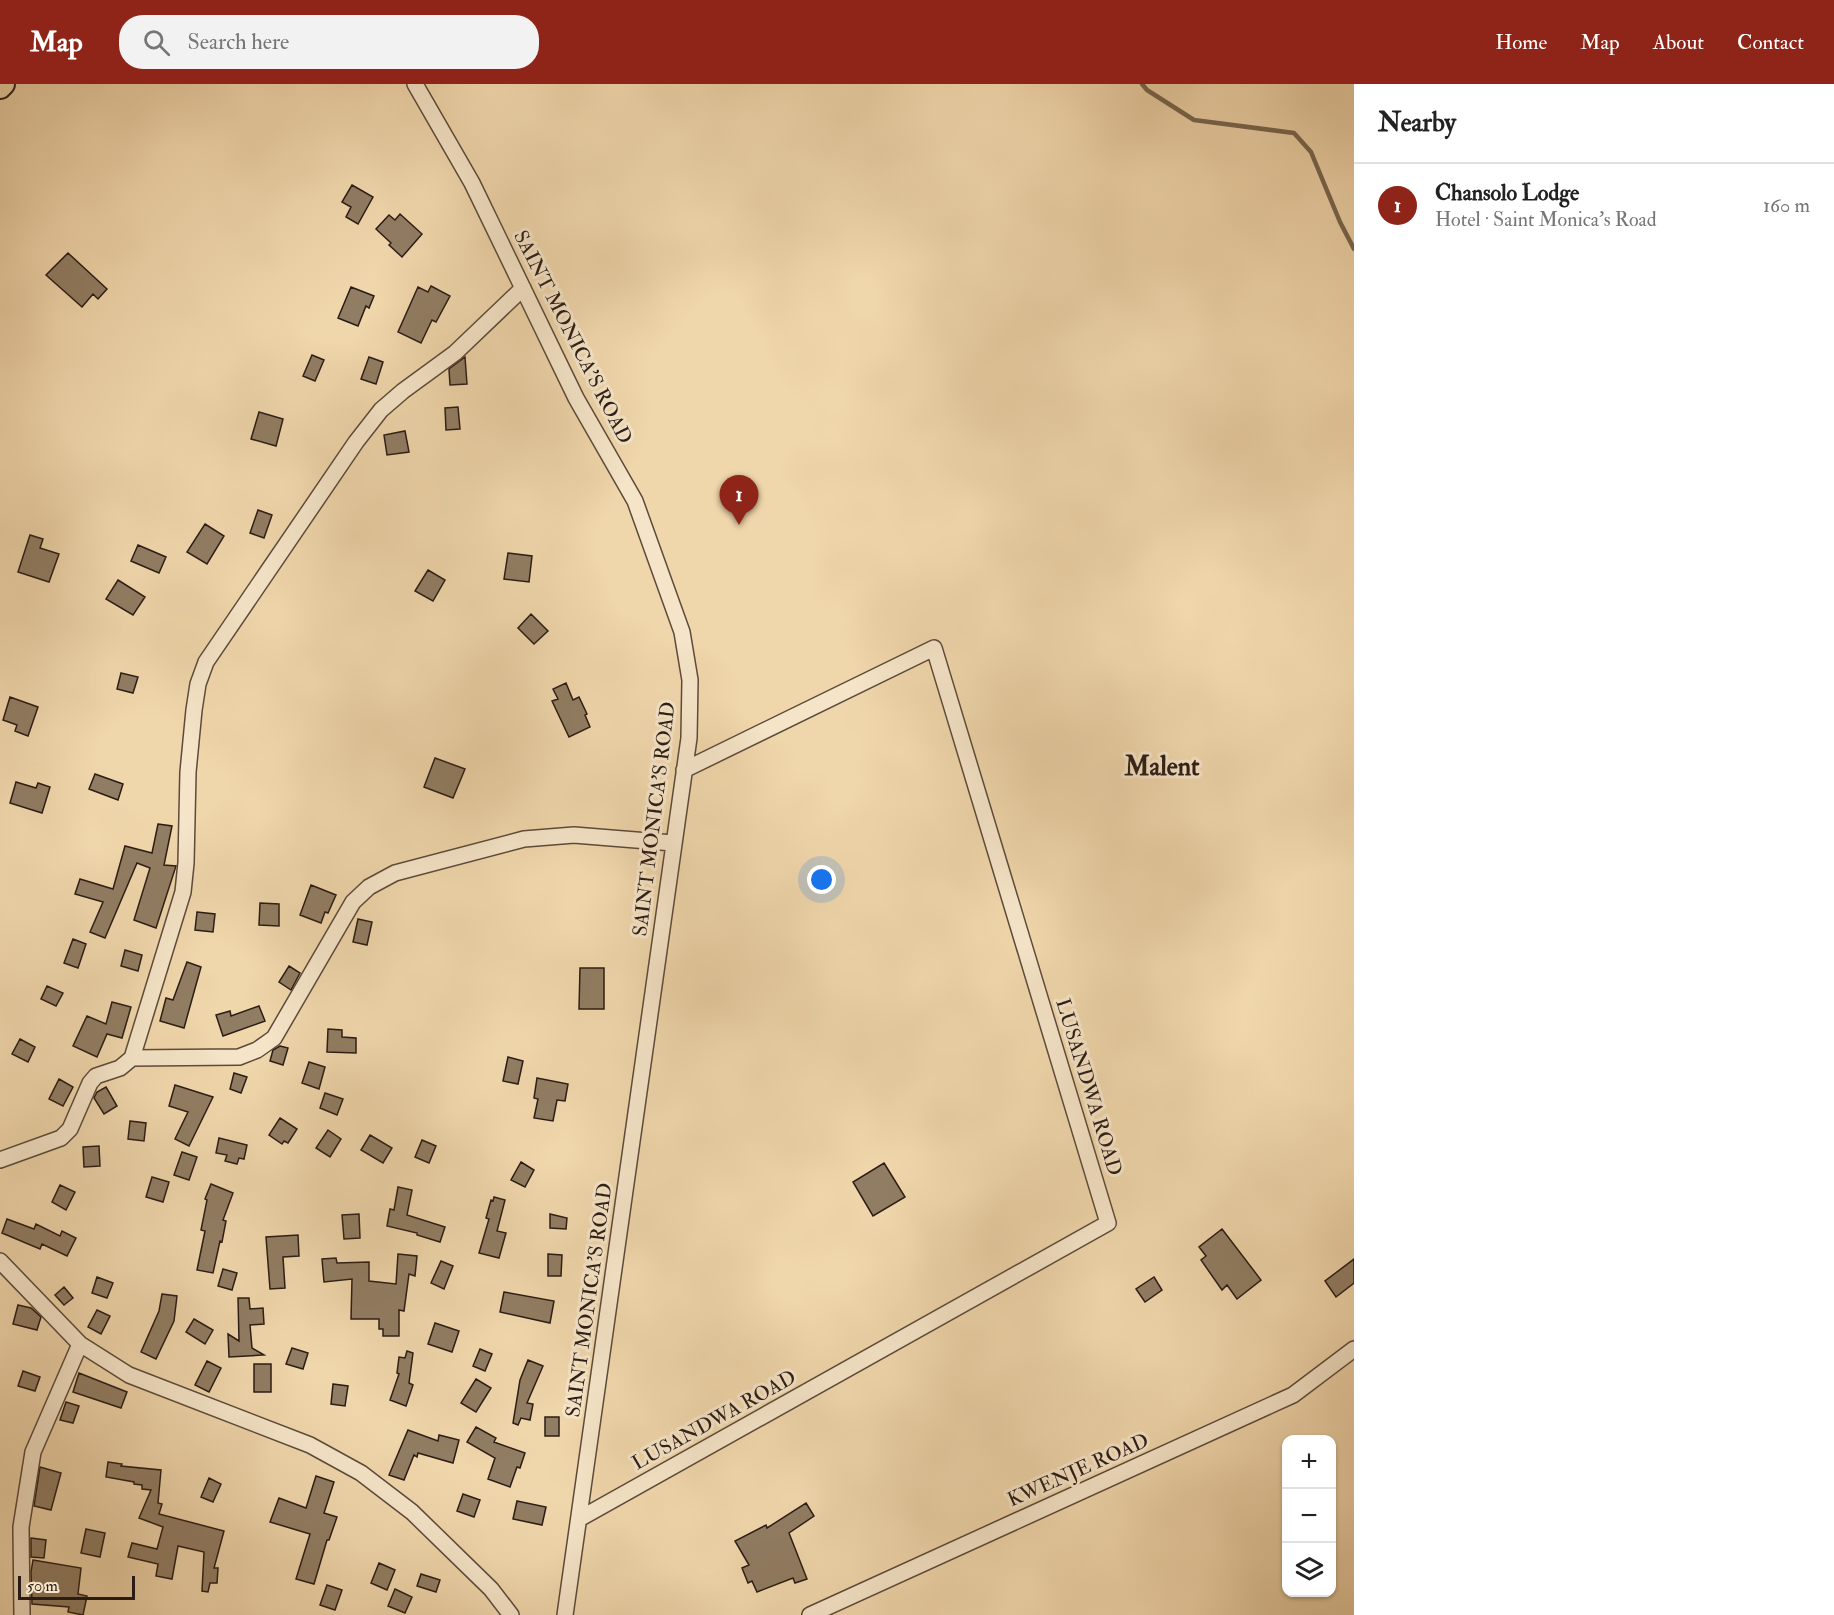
<!DOCTYPE html>
<html lang="en">
<head>
<meta charset="utf-8">
<style>
  body { margin:0; font-family:"IM FELL Double Pica",serif; background:#f2f2f2; color:#222 }
  .controls { position:absolute; right:18px; bottom:18px; display:grid; overflow:hidden; border-radius:12px; box-shadow:0 2px 4px #0004 }
  .controls button { width:54px; height:54px; display:grid; place-items:center; padding:0; border:0; border-bottom:2px solid #e0e0e0; background:#fff; color:#222; font:30px sans-serif }
  .scale { position:absolute; left:18px; bottom:15px; width:117px; box-sizing:border-box; padding-left:6px; border:3px solid #2b1c15; border-top:0; font-size:16px; line-height:21px; white-space:nowrap; color:#2b1c15; -webkit-text-stroke:4px #f5e4c8; paint-order:stroke }
  .you { position:absolute; left:822px; top:796px; width:21px; height:21px; margin:-15px; border:4px solid #fff; border-radius:50%; background:#1a73e8; box-shadow:0 0 0 9px #1a73e833 }
  .badge { display:grid; place-items:center; width:39px; height:39px; border-radius:50%; background:#8f2418; color:#fff; font-size:20px; font-weight:700 }
  .pin { position:absolute; translate:-50% -50px; filter:drop-shadow(0 2px 3px #0008) }
  .pin::after { content:''; position:absolute; top:32px; width:21px; height:18px; background:inherit; clip-path:polygon(0 0,100% 0,50% 100%) }
  .list { margin:0; padding:0; list-style:none }
  h2 { display:flex; justify-content:space-between; align-items:center; height:78px; margin:0; padding:0 24px; font-size:26px }
  h2 small { font-size:20px; font-weight:400; color:#767676 }
  .list li { display:grid; grid-template-columns:39px 1fr auto; gap:18px; align-items:center; box-sizing:border-box; height:84px; padding:0 24px; border-top:2px solid #e0e0e0 }
  .list b { display:block; font-size:22px; white-space:nowrap }
  .list p { margin:0; font-size:20px; white-space:nowrap; color:#767676 }
  .list em { font-size:20px; font-style:normal; color:#767676 }
  .icon { flex:none; width:33px; height:33px; fill:none; stroke:currentColor; stroke-width:2; stroke-linecap:round; stroke-linejoin:round }
  .map { position:relative; flex:none; width:1354px; height:1531px; overflow:hidden }
  header { display:flex; align-items:center; gap:36px; box-sizing:border-box; height:84px; padding:0 30px; background:#8f2418; color:#fff }
  header strong { font-size:28px }
  nav { display:flex; gap:33px; margin-inline-start:auto; font-size:21px }
  .search { width:420px; height:54px; background:#f2f2f2; display:flex; align-items:center; gap:15px; box-sizing:border-box; padding:0 21px; border-radius:24px; color:#767676; font-size:22px }
  main { display:flex }
  aside { flex:1; background:#fff }
  .map>svg:first-child { display:block }
  .lines { fill:none; stroke-linecap:round; stroke-linejoin:round }
  .stream { stroke:#796650; stroke-width:4.5 }
  .building { fill:#917d63; stroke:#2b1c15; stroke-width:1.5 }
  .minor-casing { stroke:#5c4a3a; stroke-width:18 }
  .highway-casing { stroke:#2b1c15; stroke-width:26 }
  .minor { stroke:#f5e4c8; stroke-width:15 }
  .highway { stroke:#f0d6ab; stroke-width:22 }
  .labels { text-anchor:middle; dominant-baseline:central; stroke-width:6; stroke-linejoin:round; paint-order:stroke }
  .street-label { font-size:20px; fill:#2b1c15; stroke:#f5e4c8 }
  .district-label { font-size:26px; font-weight:bold; fill:#2b1c15; stroke:#f5e4c8 }
</style>
</head>
<body>
<header>
<strong>Map</strong>
<div class="search"><svg class="icon" aria-label="search" viewBox="0 0 24 24"><circle cx="10" cy="10" r="6"/><path d="M15 15l6 6"/></svg>Search here</div>
<nav><a>Home</a><a>Map</a><a>About</a><a>Contact</a></nav>
</header>
<main>
<div class="map">
<svg width="1354" height="1531" viewBox="0 0 1354 1531">
  <rect width="100%" height="100%" fill="#f0d6ab"/>
  <filter id="stains"><feTurbulence type="fractalNoise" baseFrequency=".00333" numOctaves="4"/><feColorMatrix values="0 0 0 0 .2 0 0 0 0 .09 0 0 0 0 .02 0 0 0 .5 -.17"/></filter>
  <radialGradient id="worn" r=".72"><stop offset=".6" stop-color="#630" stop-opacity="0"/><stop offset="1" stop-color="#630" stop-opacity=".3"/></radialGradient>
  <g class="lines">
    <path class="stream" d="M1142,0l5,6 47,30 100,13 17,19 29,70 14,27"/>
  </g>
  <path class="building" d="M352,101l21,12 -15,27 -12,-7 5,-10 -9,-5z
    M400,130l22,20 -20,23 -13,-12 2,-2 -15,-14 13,-14 6,5z
    M68,169l39,36 -9,10 -5,-5 -11,13 -36,-32z
    M431,202l19,10 -14,26 -4,-2 -11,23 -23,-11 20,-45 10,5z
    M351,203l23,9 -5,12 -3,-2 -8,20 -20,-8z
    M312,271l12,5 -9,21 -12,-5z
    M369,273l14,5 -7,22 -15,-5z
    M465,273l2,27 -17,1 -1,-16z
    M458,323l2,22 -14,1 -1,-22z
    M259,328l24,7 -7,27 -25,-7z
    M405,347l4,21 -22,3 -3,-20z
    M258,426l14,5 -8,23 -14,-5z
    M205,440l19,12 -17,28 -20,-12z
    M30,451l13,4 -3,9 19,6 -10,28 -31,-10z
    M138,461l28,12 -7,16 -28,-12z
    M508,469l24,3 -3,26 -25,-3z
    M428,486l17,10 -12,21 -18,-10z
    M118,496l27,17 -12,18 -27,-16z
    M531,530l17,17 -14,13 -16,-16z
    M121,589l17,4 -5,16 -16,-4z
    M566,599l7,17 6,-3 8,17 -2,1 5,12 -21,10 -17,-36 6,-2 -5,-10z
    M10,613l28,10 -10,29 -13,-5 2,-6 -14,-5z
    M435,674l30,11 -12,29 -29,-11z
    M95,690l28,10 -5,16 -29,-11z
    M16,698l20,6 2,-5 12,4 -8,26 -32,-10z
    M158,740l14,2 -8,39 12,1 -20,62 -22,-8 16,-52 -13,-5 -32,75 -15,-6 13,-30 -28,-8 5,-15 33,10 12,-43 27,7z
    M311,801l25,10 -8,18 -3,-1 -4,11 -21,-8z
    M260,819l19,1v22l-20,-1z
    M197,828l18,2 -2,18 -18,-2z
    M358,835l14,3 -5,23 -14,-3z
    M73,855l13,5 -8,24 -14,-5z
    M125,866l17,5 -4,16 -17,-5z
    M187,878l14,5 -17,61 -24,-7 6,-23 7,2z
    M289,882l11,7 -9,17 -12,-8z
    M580,884h24v41h-25z
    M47,902l16,7 -7,13 -15,-7z
    M112,918l19,5 -9,31 -15,-4 -10,23 -24,-11 14,-30 19,8z
    M259,922l6,15 -42,15 -7,-21 14,-4 1,5z
    M328,945l14,1v7l14,1v15l-29,-1z
    M20,955l15,8 -7,15 -16,-8z
    M280,962l8,2 -5,17 -13,-4 3,-11z
    M508,973l15,4 -5,23 -15,-3z
    M309,978l16,5 -6,22 -17,-6z
    M234,989l13,4 -6,16 -11,-4z
    M537,994l31,6 -3,17 -8,-1 -4,21 -19,-3 4,-19 -4,-1z
    M59,995l14,8 -10,19 -14,-7z
    M175,1001l38,12 -24,49 -14,-7 13,-27 -19,-6z
    M106,1003l11,19 -13,8 -10,-16 3,-6z
    M325,1009l18,6 -6,16 -17,-7z
    M280,1034l17,11 -9,14 -4,-2 -2,3 -13,-9z
    M130,1037l16,2 -2,18 -16,-2z
    M328,1046l13,9 -11,18 -14,-9z
    M370,1051l22,13 -9,15 -22,-13z
    M219,1054l28,7 -3,14 -5,-1 -2,6 -12,-3 2,-6 -11,-2z
    M422,1056l14,6 -7,17 -14,-6z
    M99,1062l1,20 -16,1 -1,-20z
    M182,1068l15,5 -8,23 -15,-5z
    M521,1078l13,8 -9,17 -14,-7z
    M884,1079l21,34 -32,19 -20,-34z
    M152,1093l17,5 -6,20 -17,-5z
    M211,1100l22,9 -10,27 3,1 -4,21 -2,-1 -7,32 -16,-3 8,-39 -4,-1 6,-30 -2,-1z
    M60,1101l15,7 -9,18 -14,-8z
    M398,1103l14,3 -5,25 38,12 -5,15 -23,-7v-2l-30,-7 3,-17 4,1z
    M494,1113l11,3 -8,31 9,2 -7,25 -20,-5 10,-34 -3,-1 5,-18 2,1z
    M359,1130l1,24 -16,1 -2,-24z
    M550,1130l17,4 -1,11 -16,-1z
    M7,1135l27,10 2,-5 24,12 2,-5 14,7 -9,18 -25,-12 -2,5 -38,-16z
    M1222,1145l39,51 -24,19 -10,-14 -5,5 -21,-30 5,-4 -7,-9z
    M298,1151l1,21 -16,1 2,31 -15,1 -4,-52z
    M398,1170l19,2 -2,20 -6,-2 -5,37 -5,-1v26h-16v-7h-4v-10h-28l1,-40 -28,3 -2,-23 14,-1 1,5 32,-1v19l27,3z
    M548,1170l14,1 -1,21h-13z
    M1354,1175v24l-18,14 -11,-16z
    M441,1177l12,5 -9,23 -13,-6z
    M223,1185l14,4 -5,17 -14,-4z
    M97,1193l16,6 -6,15 -15,-5z
    M1154,1193l8,13 -17,12 -9,-13z
    M64,1203l9,11 -9,7 -9,-10z
    M504,1208l50,9 -4,22 -50,-11z
    M162,1210l15,2 -3,25 -18,38 -15,-7 18,-41z
    M238,1214h11l1,11 13,-1 1,16 -14,1 2,23 12,7 -35,2 -1,-23 11,7z
    M18,1221l13,3 10,9 -4,13 -24,-6z
    M97,1226l13,6 -9,18 -13,-7z
    M194,1235l19,11 -8,14 -19,-12z
    M435,1239l24,8 -7,21 -24,-8z
    M292,1264l16,5 -5,16 -17,-5z
    M480,1265l12,5 -7,17 -12,-5z
    M407,1267l6,2 -4,30 4,2 -7,21 -16,-6 9,-26 -2,-1 2,-16 6,1z
    M528,1276l15,6 -16,37 6,1 -3,16 -9,-2 -3,7 -5,-2 7,-43z
    M207,1277l14,7 -12,24 -14,-7z
    M254,1280h17v28h-17z
    M23,1287l17,6 -5,14 -17,-5z
    M79,1289l48,19 -6,16 -48,-16z
    M476,1295l15,9 -15,24 -15,-9z
    M333,1300l15,2 -3,20 -14,-2z
    M66,1318l13,4 -6,17 -13,-3z
    M545,1333h14v19h-14z
    M476,1343l20,11 -2,4 31,11 -5,15 -3,-1 -7,20 -22,-8 7,-21 -28,-16z
    M408,1346l30,11 1,-6 20,5 -6,23 -35,-10 -1,4 -3,-2 -10,25 -15,-5z
    M108,1378l14,2 -1,2 40,4 -3,33 4,1 -3,10 65,17 -10,37h4l-1,15h-7l-2,9 -6,-1 2,-39 -26,-6 -6,33 -16,-3 2,-12 -30,-7 4,-14 25,6 6,-22 -24,-9 12,-28 -9,-1v-4l-8,-1v-2l-28,-5z
    M40,1383l21,6 -10,37 -17,-4z
    M316,1392l18,6 -10,31 13,4 -8,23h-2l-13,44 -18,-5 14,-45 -40,-12 9,-24 27,10z
    M209,1394l12,6 -8,18 -12,-5z
    M463,1410l17,6 -6,17 -17,-6z
    M517,1417l29,6 -4,18 -29,-6z
    M806,1419l8,13 -25,17 18,46 -12,4 -2,-5 -36,14 -5,-11 -4,2 -6,-15 7,-3 -14,-24 31,-16 1,3z
    M86,1445l19,4 -5,24 -19,-4z
    M31,1454l15,2 -2,18 -13,-1z
    M33,1476l48,8 -3,26 9,2 -4,19 -15,-3 1,-5 -37,-3 -1,-32z
    M379,1479l16,7 -8,20 -16,-7z
    M421,1490l19,6 -4,12 -19,-6z
    M327,1501l15,5 -7,20 -15,-5z
    M395,1505l17,8 -7,16 -17,-7z"/>
  <g class="lines">
    <g class="minor-casing">
      <path id="minor" d="M415,0l57,99 104,215 59,103 47,131 8,48 -1,58 -124,877
        M132,974l107,-1 18,-7 17,-12 79,-136 16,-15 26,-14 129,-34 50,-4 99,8
        M0,1076l61,-22 9,-9 20,-46 6,-7 24,-8 12,-10 51,-166 3,-29 2,-91 6,-62 4,-26 8,-22 150,-220 25,-32 22,-19 52,-38 68,-65
        M0,1177l80,83 49,31 181,70 51,28 51,39 79,77 20,26
        M579,1435l529,-296 -174,-575 -250,122
        M22,1531l-1,-88 12,-75 47,-108
        M810,1531l483,-220 61,-46"/>
    </g>
    <g class="highway-casing">
      <path id="highway" d="M0,3l3,-3"/>
    </g>
    <use href="#minor" class="minor"/>
    <use href="#highway" class="highway"/>
  </g>
  <g class="labels">
    <g class="street-label">
      <text transform="translate(573 253) rotate(63)">SAINT MONICA'S ROAD</text>
      <text transform="translate(654 735) rotate(-83)">SAINT MONICA'S ROAD</text>
      <text transform="translate(1089 1003) rotate(73)">LUSANDWA ROAD</text>
      <text transform="translate(589 1216) rotate(-82)">SAINT MONICA'S ROAD</text>
      <text transform="translate(714 1336) rotate(-29)">LUSANDWA ROAD</text>
      <text transform="translate(1078 1386) rotate(-24)">KWENJE ROAD</text>
    </g>
    <g class="district-label">
      <text x="1162" y="683">Malent</text>
    </g>
  </g>
  <rect width="100%" height="100%" filter="url(#stains)"/>
  <rect width="100%" height="100%" fill="url(#worn)"/>
</svg>
<div class="controls">
<button>+</button>
<button>−</button>
<button><svg class="icon" aria-label="layers" viewBox="0 0 24 24"><path d="M12 4l9 5-9 5-9-5zM3 14l9 5 9-5"/></svg></button>
</div>
<div class="scale">50 m</div>
<div class="you"></div>
<div class="pin badge" style="left:739px;top:441px">1</div>
</div>
<aside>
<h2>Nearby<small></small></h2>
<ul class="list">
<li><span class="badge">1</span><div><b>Chansolo Lodge</b><p>Hotel · Saint Monica's Road</p></div><em>160 m</em></li>
</ul>
</aside>
</main>
</body>
</html>
